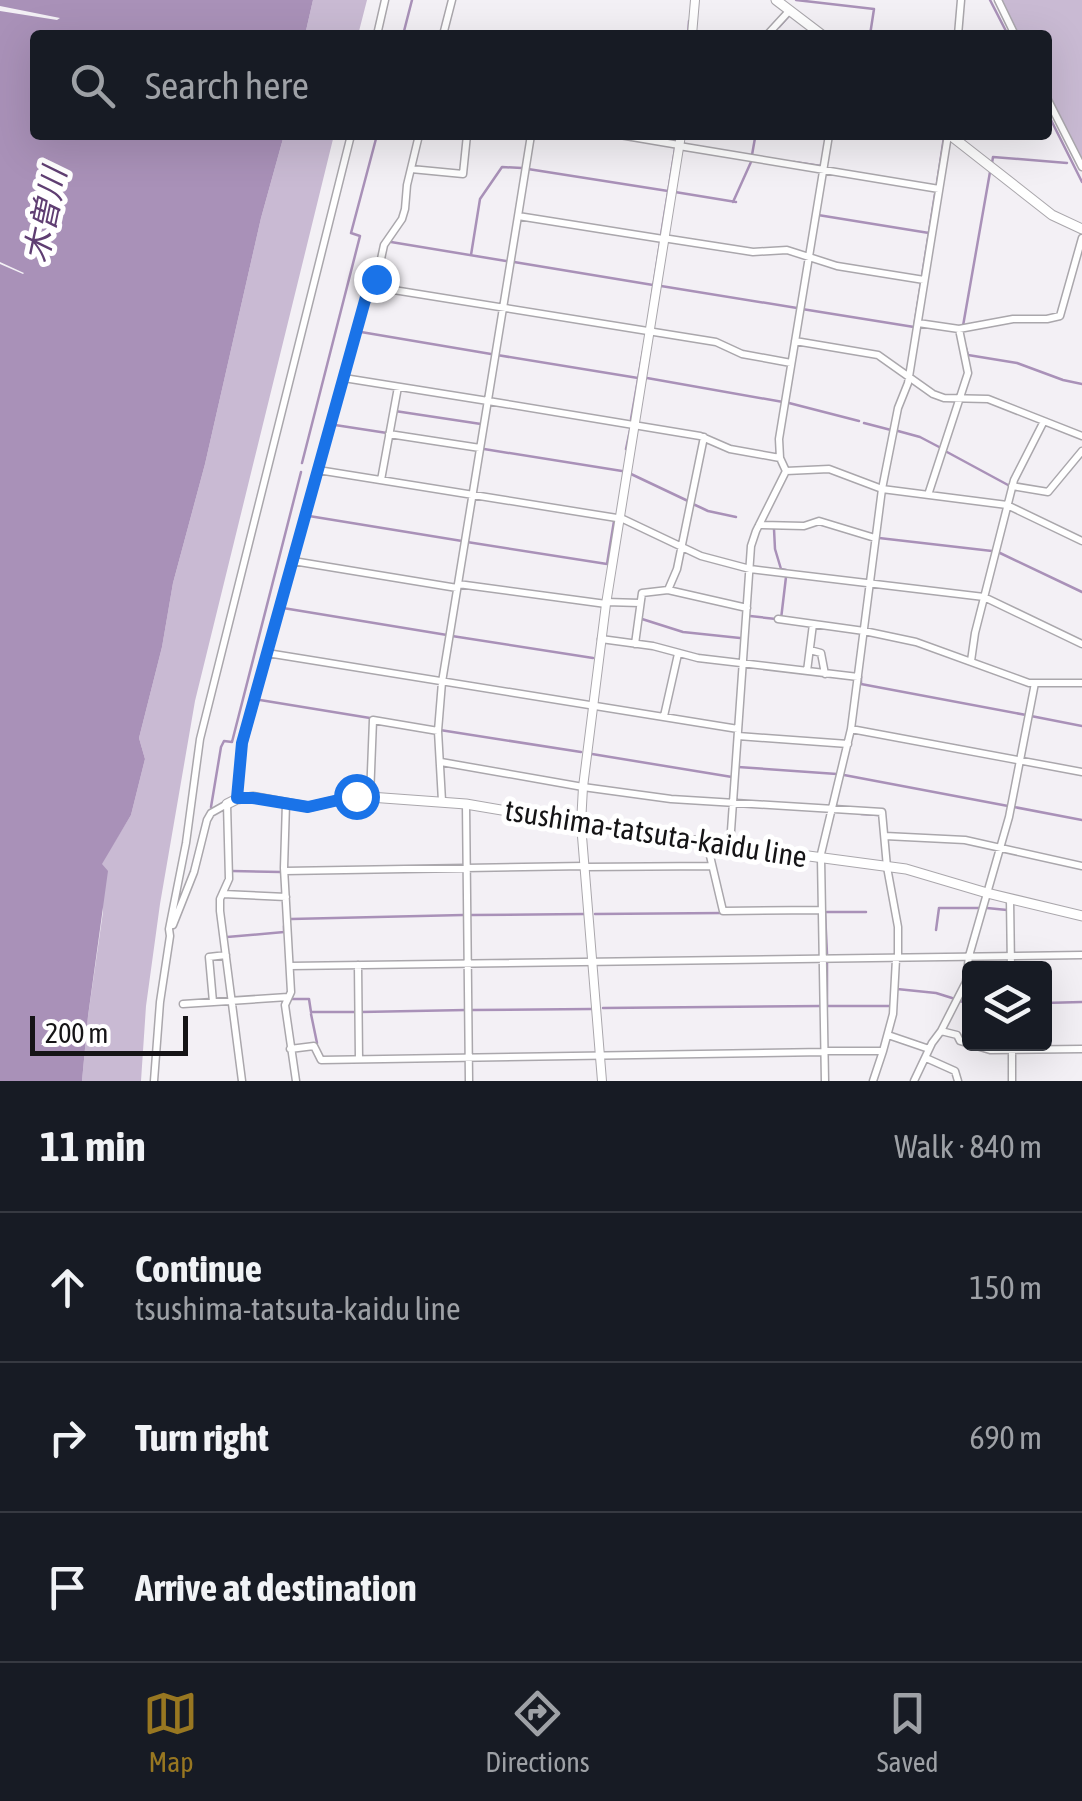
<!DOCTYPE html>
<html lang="en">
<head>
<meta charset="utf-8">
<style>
  body { margin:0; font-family:"Asap Condensed","Noto Sans JP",sans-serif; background:#242831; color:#f1f3f6 }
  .controls { position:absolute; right:30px; bottom:30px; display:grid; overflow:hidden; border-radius:10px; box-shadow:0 10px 40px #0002 }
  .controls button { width:90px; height:90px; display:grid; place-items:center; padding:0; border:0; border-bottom:2px solid #363941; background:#171b24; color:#f1f3f6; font:50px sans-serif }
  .scale { position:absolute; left:30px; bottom:25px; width:158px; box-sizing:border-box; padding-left:10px; border:5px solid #151416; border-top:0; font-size:28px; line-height:35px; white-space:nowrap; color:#151416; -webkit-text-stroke:8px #fff; paint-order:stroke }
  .stop { position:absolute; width:30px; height:30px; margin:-22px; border:8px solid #1a73e8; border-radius:50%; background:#fff }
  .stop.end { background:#1a73e8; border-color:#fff; box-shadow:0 2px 10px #0008 }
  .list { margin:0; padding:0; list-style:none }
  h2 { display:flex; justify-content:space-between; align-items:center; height:130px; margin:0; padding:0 40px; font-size:42px }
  h2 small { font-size:32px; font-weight:400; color:#9ea1a6 }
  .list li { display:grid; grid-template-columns:65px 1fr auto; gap:30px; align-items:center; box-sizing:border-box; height:150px; padding:0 40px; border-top:2px solid #363941 }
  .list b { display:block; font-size:38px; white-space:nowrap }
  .list p { margin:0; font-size:32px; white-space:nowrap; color:#9ea1a6 }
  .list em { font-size:32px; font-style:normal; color:#9ea1a6 }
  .icon { flex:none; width:55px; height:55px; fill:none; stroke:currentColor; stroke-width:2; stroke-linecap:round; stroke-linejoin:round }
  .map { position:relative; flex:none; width:1082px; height:1081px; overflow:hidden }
  .search { position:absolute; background:#171b24; box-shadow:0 10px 40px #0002; left:30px; right:30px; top:30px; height:110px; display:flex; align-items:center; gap:25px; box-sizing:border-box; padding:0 35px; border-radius:10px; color:#9ea1a6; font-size:38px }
  .sheet { height:580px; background:#171b24 }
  nav { display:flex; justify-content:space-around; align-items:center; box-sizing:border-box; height:140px; border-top:2px solid #363941; background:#171b24; font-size:28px; color:#9ea1a6 }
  nav a { display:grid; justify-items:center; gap:5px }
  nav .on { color:#987721 }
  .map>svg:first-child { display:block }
  .green { fill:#c9bad3 }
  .water { fill:#a991b8 }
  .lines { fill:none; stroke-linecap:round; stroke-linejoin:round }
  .stream { stroke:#a991b8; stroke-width:2.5 }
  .minor-casing { stroke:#aaa7ac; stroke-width:9 }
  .tertiary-casing { stroke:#aaa7ac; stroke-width:10 }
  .secondary-casing { stroke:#aaa7ac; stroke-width:11 }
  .minor { stroke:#fff; stroke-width:6 }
  .tertiary { stroke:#fff; stroke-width:8 }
  .secondary { stroke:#fff; stroke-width:9 }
  .route { stroke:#1a73e8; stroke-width:12 }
  .labels { text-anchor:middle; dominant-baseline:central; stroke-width:10; stroke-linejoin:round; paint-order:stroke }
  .street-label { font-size:30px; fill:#151416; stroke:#fff }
  .water-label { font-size:32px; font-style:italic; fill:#5f3e72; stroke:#fff }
</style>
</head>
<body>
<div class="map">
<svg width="1082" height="1081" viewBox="0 0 1082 1081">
  <rect width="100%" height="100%" fill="#f3f0f5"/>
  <path class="green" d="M313,0h54l-9,35h-53z
    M1000,0h82v163l-35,-70v-58h-29z
    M284,135h50l-139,566 -35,203 -14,102 -5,75h-59l6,-65 15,-104 -2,-48 30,-49 14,-56 -6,-21 23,-91 11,-64 32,-119 56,-246z"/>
  <path class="water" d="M0,0h313l-8,35h-270v100h249l-23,83 -56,246 -32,119 -11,64 -23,91 6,21 -14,56 -29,49 6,7 -20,145 -6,65h-82v-817l23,10 1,-1 -24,-11v-251l57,9 3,-2 -60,-12z"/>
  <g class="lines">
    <path class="stream" d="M796,0l78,9 -4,26
      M990,0l18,35
      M779,27l9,-10
      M403,35l9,-35
      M688,35l1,-14
      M1047,112l35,70
      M735,135l20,3v-3
      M784,135h1
      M752,155l3,-17
      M794,162l27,4
      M992,163l1,-6 74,6
      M528,169l140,22
      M937,183l7,-46
      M675,192l61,10
      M733,202l18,-40
      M818,215l111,18
      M661,235l14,-86
      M391,242l115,19
      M471,255l9,-56 22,-32 20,1
      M514,262l139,23
      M922,276l13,-82
      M661,286l136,22
      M651,301l9,-58
      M802,309l112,18 7,-44
      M963,326l27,-154
      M361,332l130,22
      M966,348l2,7 49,8 46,17 19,4
      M497,355l141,23
      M647,378l136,24
      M789,403l70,18
      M395,411l86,13
      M631,419l12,-68
      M864,423l27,7
      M335,425l52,8v-2
      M898,431l22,6 21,11
      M484,449l138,22
      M626,449l4,-19
      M947,452l61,33
      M302,463l58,-227 -9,-3 26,-98
      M631,474l57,27
      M693,504l15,7 28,6
      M309,516l153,25
      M774,529l1,20 6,20 5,1
      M879,538l113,13
      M467,542l140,22 7,-43
      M1000,553l82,39
      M283,608l164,27
      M750,616l26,3
      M642,619l41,13 57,6
      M781,619l5,-42
      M452,636l141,22
      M861,676v8l165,31
      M260,700l110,18
      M1031,716l51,10
      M440,730l141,22
      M592,754l140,23
      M738,767l99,7
      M844,775l164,31
      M211,807l10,-60 3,-6 8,1 69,-270
      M1014,807l68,13
      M861,814l17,1
      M232,871l49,1
      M987,908l20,2
      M825,912l2,42
      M827,912h39
      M595,914l129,-1
      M471,915l113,-1
      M291,919l172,-4
      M936,930l3,-22h41
      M227,937l57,-5v-6
      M827,962v44h63
      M897,989l39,4 16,5
      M291,999h18l2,13h46
      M960,1001l10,3
      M1044,1003l38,-1
      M603,1008l218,-2
      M472,1010l119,-1
      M361,1012l105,-2
      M311,1014l6,29 -1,1"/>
    <g class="minor-casing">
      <path id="minor" d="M998,0l17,35
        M377,35l8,-35
        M443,35l9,-35
        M767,35l23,-25
        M958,35l3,-35
        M1047,98l35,69
        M620,135l59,10
        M679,146l260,43
        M411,169l52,5 4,-39
        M518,216l13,-81
        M663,238l90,14 34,-2 50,16 87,14
        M375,287l341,55 26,12 49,9
        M918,323l41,6 54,-10h34l13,-3 22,-78
        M795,341l83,14 55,39 11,4 44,1 94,37
        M344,378l144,23
        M488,401l212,35 30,13 50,9
        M389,434l91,14
        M318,470l305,49 78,37 49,13 234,28 98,47
        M786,471l43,-2 53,20 125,16 75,36
        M381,480l17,-93
        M1012,486l36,6 34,-41
        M928,495l40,-122 -9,-44
        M759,525l45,1 15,-5 56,17
        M293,561l164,27
        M458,584l148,20
        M668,590l79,18
        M606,602l34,1
        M778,619l86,12 52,11 113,41h53
        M601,639l52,7 45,12 160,19
        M635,644l7,-51 26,-3 9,-21 27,-132
        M810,650l11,3 4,21
        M267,653l471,76
        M971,661l4,-28 39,-153 30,-59
        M807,671l6,-47
        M664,716l14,-62
        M851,729l231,43
        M738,736l110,8
        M441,762l142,25 88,12 211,13 5,55 11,60v30
        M370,797l3,-77 65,11
        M237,799l6,-56 126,-457 6,1 9,-42 18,-26 3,-10 2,-24 12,-50
        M442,801l-4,-70 4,-49 76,-466 145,23
        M286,803l-2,65 7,124 -6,13 11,76
        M466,804l3,277
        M885,836l80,4 117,26
        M707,843l16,68 99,-1
        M730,845l21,-299 5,-15 30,-60 -6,-13 -1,-19 50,-304
        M820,858l31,-129 31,-240 16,-81 10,-25 40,-248
        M821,858l4,223
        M585,867l127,-1
        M285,871l300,-5
        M223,894l63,3
        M1010,899l1,69
        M173,925l21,-53 13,-52 4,-7 16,-9 2,75 -9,20v12l22,170
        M358,965l1,94
        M290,966l792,-11
        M213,1002l-4,-45 17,-2
        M183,1004l105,-7
        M941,1031l16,4 3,6 30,9 92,-1
        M888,1035l41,14
        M1012,1044v37
        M290,1049l24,-3 7,14 504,-8
        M825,1051h58l10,-37 3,-55
        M926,1058l29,13 3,10
        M154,1081l6,-79 10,-66 -1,-7 17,-86 14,-104 151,-604
        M873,1081l10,-30
        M914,1081l18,-38 9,-12 25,-49 3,-26 40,-139 26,-134"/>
    </g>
    <g class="tertiary-casing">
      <path id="tertiary" d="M692,35l3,-35
        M602,1081l-21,-257 2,-37 23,-183 75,-469"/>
    </g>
    <g class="secondary-casing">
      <path id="secondary" d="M776,0l46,35
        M950,135l102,80 30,14
        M227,804l10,-5 16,-2 55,10 48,-11 110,8 171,29 269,36 81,24 95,23"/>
    </g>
    <use href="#minor" class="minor"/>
    <use href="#tertiary" class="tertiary"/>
    <use href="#secondary" class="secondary"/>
  </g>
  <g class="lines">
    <path class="route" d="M356,796l-48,11 -55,-9h-16l5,-55 127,-457h6l1,-7"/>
  </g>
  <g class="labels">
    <g class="street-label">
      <text transform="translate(656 833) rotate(9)">tsushima-tatsuta-kaidu line</text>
    </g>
    <g class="water-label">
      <text transform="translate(45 215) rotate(-78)">木曽川</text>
    </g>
  </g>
</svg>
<div class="controls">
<button><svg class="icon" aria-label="layers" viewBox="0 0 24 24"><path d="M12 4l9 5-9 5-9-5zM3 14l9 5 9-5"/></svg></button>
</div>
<div class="scale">200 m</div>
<div class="stop" style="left:356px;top:796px"></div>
<div class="stop end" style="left:376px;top:279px"></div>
<div class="search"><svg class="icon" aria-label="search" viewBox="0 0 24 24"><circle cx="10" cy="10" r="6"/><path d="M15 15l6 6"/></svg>Search here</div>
</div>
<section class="sheet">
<h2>11 min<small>Walk · 840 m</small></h2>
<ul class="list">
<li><svg class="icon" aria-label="ahead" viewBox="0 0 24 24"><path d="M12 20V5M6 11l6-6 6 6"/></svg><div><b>Continue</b><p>tsushima-tatsuta-kaidu line</p></div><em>150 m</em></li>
<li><svg class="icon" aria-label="right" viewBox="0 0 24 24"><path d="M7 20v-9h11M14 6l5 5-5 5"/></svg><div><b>Turn right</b></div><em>690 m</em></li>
<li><svg class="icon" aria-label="arrive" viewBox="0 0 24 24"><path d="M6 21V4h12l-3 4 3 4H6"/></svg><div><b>Arrive at destination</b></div></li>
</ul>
</section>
<nav>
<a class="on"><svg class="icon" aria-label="map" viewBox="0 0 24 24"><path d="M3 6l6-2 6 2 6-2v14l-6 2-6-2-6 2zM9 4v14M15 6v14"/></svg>Map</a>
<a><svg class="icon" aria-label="directions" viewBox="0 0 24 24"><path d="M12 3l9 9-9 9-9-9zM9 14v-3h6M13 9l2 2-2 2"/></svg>Directions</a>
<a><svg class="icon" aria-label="saved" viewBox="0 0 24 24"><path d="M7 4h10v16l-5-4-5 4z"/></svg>Saved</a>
</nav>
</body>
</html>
